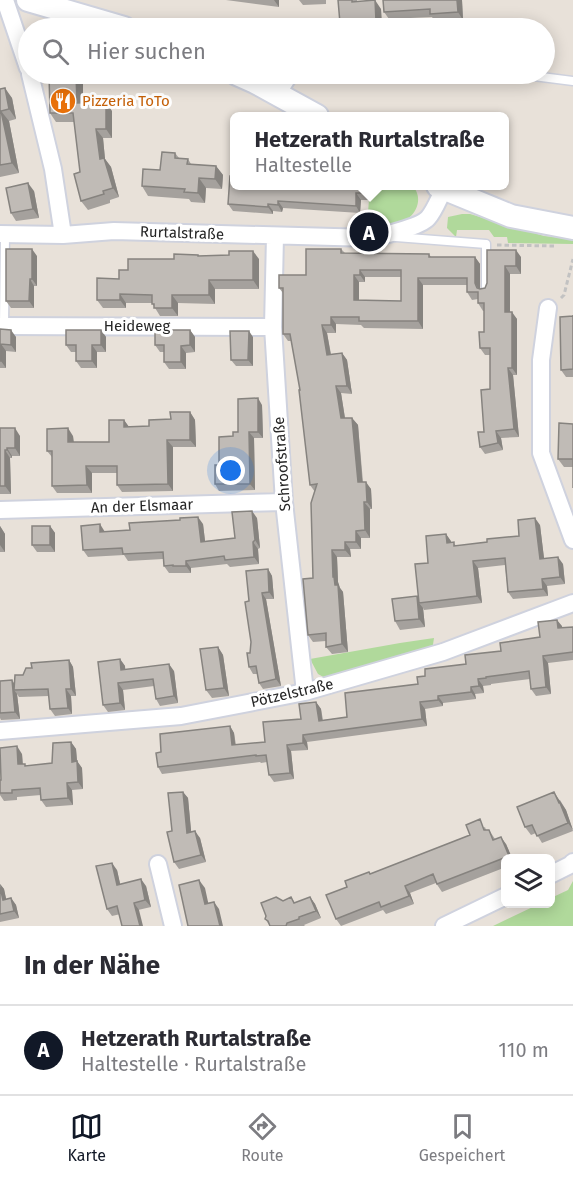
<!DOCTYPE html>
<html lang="de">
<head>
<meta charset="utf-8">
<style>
  body { margin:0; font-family:"Fira Sans",sans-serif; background:#f2f2f3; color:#2b2b33 }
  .controls { position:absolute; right:18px; bottom:18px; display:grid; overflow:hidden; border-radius:9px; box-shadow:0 3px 15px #0003 }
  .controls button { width:54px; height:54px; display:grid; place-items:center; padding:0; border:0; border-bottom:2px solid #e1e1e2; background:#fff; color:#2b2b33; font:30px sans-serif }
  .you { position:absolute; left:231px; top:471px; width:21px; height:21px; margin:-15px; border:4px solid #fff; border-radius:50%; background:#1a73e8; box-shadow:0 0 0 9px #1a73e833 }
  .badge { display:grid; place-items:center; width:39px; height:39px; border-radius:50%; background:#111827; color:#fff; font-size:20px; font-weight:700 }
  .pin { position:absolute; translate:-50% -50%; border:3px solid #fff; box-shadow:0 2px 6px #0006 }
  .popup { position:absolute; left:230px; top:112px; width:279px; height:78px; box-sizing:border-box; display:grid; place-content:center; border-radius:9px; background:#fff; filter:drop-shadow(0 2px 4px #0005); font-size:20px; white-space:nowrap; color:#7c7c81 }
  .popup b { font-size:22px; color:#2b2b33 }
  .popup::after { content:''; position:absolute; left:50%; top:100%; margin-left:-12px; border:12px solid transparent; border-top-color:#fff }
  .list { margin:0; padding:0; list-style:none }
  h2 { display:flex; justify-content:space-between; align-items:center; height:78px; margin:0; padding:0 24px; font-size:26px }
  h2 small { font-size:20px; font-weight:400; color:#7c7c81 }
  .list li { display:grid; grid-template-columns:39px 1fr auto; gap:18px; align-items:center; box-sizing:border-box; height:90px; padding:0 24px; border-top:2px solid #e1e1e2 }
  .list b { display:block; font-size:22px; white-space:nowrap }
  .list p { margin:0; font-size:20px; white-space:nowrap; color:#7c7c81 }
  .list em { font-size:20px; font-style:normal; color:#7c7c81 }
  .icon { flex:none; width:33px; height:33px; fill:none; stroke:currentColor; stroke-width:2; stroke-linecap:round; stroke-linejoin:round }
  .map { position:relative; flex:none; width:573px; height:926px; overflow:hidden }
  .search { position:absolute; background:#fff; box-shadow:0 3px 15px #0003; left:18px; right:18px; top:18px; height:66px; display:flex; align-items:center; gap:15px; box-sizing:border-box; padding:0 21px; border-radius:33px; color:#7c7c81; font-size:22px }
  .sheet { height:168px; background:#fff }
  nav { display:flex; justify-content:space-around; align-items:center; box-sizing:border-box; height:84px; border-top:2px solid #e1e1e2; background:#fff; font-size:16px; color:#7c7c81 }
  nav a { display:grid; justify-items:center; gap:3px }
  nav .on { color:#111827 }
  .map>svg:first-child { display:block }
  .green { fill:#b0d99b }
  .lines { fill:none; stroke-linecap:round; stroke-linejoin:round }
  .lane-casing { stroke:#cfd2de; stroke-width:11 }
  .street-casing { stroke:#cfd2de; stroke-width:20 }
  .secondary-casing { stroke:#cfd2de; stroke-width:26 }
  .path { stroke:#c2c2c2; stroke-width:3; stroke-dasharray:4.5 3; stroke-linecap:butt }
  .lane { stroke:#fff; stroke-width:8 }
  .street { stroke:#fff; stroke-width:16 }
  .secondary { stroke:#fff; stroke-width:22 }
  .wall { fill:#a5a19d; fill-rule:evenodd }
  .shaded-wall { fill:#86837f }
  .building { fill:#c0bbb6; stroke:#86837f; stroke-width:1.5; fill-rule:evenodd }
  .labels { text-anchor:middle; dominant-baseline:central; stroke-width:6; stroke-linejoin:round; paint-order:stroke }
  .food-label { font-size:15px; fill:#c56008; stroke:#fff; text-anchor:start }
  .street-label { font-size:15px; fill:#262626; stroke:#fff }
</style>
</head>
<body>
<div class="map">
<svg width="573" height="926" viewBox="0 0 573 926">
  <rect width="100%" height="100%" fill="#e8e1d9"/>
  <path class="green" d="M370,186h43c14,17 -3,38 -22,40 -8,1 -16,0 -24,0z
    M462,214h8l74,22 29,3v5l-65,-1 -1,-6h-13l-5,-7h-32l-1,7 -9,-9 1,-11z
    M434,638l-2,13 -105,28 -9,-5 -8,-15 90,-16z
    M573,881v45h-80l46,-22h11l1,-6 17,-8z"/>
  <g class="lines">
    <g class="lane-casing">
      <path id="lane" d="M518,74l55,7
        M396,237l90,7v46
        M4,326l1,-91"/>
    </g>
    <g class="street-casing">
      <path id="street" d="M5,0l23,68
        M30,74l23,95 10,66
        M277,94l13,-20
        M0,234l63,1 51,-4 256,7c12,-2 50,-11 58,-20 7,-8 11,-20 16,-29
        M275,236l-2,91 11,175 21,190
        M548,308l-7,52v93l32,87
        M0,326l273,1
        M0,510l284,-8
        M0,731l181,-15 124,-24 138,-40 130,-49
        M158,864l15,62
        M550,875l20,-10 3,-3
        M444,926l62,-30"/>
    </g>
    <g class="secondary-casing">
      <path id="secondary" d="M28,0l96,28
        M237,74l18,8 62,34
        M438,186l73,30 62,12"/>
    </g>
    <path class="path" d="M497,245l59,1
      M561,298l3,-3 9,-36"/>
    <use href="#lane" class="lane"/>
    <use href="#street" class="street"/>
    <use href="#secondary" class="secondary"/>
  </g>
  <path class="wall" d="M226,0h53v7z
    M299,0h27v4l-23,1z
    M338,0h19v2l24,7 1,19h-38l-4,-5z
    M383,0h79l1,20 -28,2 -3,-5 -43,2 -5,-7z
    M83,78v25l29,8v27h-9l2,21 6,8 8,30 -9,3v3l-22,7 -7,-9 -1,-29 -6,-50h-18l-6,-9z
    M0,89l12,9 4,21 -7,2 10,52 -19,4z
    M175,153l4,5 9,1 3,5 25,2 7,9 -1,14 -16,-1 -1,15 -14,-1 -2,-3 -41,-3 -6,-10 18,-16z
    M234,186h136l-1,14h-8l-1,13 -77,-5 -1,4 -9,-1v3l-40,-3 -5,-7z
    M34,191l5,27 -23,3 -5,-8z
    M341,249l4,4 84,1 2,3h44l5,7v25l5,-1 2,-5v-33l34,7v17h-11v38l7,7v56h-4l6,62 -18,1 2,12 -18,4 -5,-7 4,-15 6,-43v-34h-5l-5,-7 4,-16v-21h-1l-5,-8v-4l-6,1 -5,-8v-7h-44v44l-59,-1 -3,-3 -25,-1v9h-9l4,21 11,-1 5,7 5,34 -11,-1 4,25h7l6,7 5,57 8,7 1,20h-2v29h-9v11h-11l1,8h-14l1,25 2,6 3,4 5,60 -16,2 -6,-7v-6l-13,1 -5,-7 5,-57 2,-86 -5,-7 -10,-95 -8,-49h-4l-5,-7v-41l-4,-5 27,-13zM365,277h36v24l-42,-1v-18h6z
    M198,255l1,1 60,3v30h-44v15l-37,-1v13h-18l-8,-13h-26v5h-23l-6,-8 31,-30 46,-11z
    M37,256v30h-3v22h-23l-5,-7z
    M573,315v62h-7l-5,-7z
    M0,329l16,8v15l-10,-1v17h-6z
    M101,330l5,7v15h-9v16h-16l-5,-7v-9h-5l-5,-7z
    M190,330l5,7v15l-9,1v16h-17l-5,-7v-10h-4l-5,-7z
    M253,337v29h-17l-5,-6 1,-12 -2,-2z
    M262,405l1,33h-9l1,52 -36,1 -4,-7 4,-19 14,-29z
    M190,412l5,8 1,27h-23v44l-51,1 -5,-7v-12h-25v20h-35l-5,-7v-29l-5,-6 26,-15 1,6h35l15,-22 5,7 20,-1z
    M573,424v64v-21h-9l-6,-8z
    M0,428l20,8v20h-8v2h-2l1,36h-11z
    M257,518l3,30 -2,1 1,15 -29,3 -3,-3 -36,4v5h-22l-5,-7 -1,-7 -35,2 -4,-6 -36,2 -5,-7 22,-18 98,-8 2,17 30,-3z
    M540,525l4,34 19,5 2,20 -18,2 1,10 -35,3 -5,-7 -3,-27 -27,3 4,35 -58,7 -1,-2 2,19 -25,3 -5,-9 22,-25 2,3 9,-36 18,-29 5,8 6,4 30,-4 32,-6z
    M0,526l5,8v18h-5z
    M50,526l5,7v19h-18l-5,-7z
    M268,569l4,7 2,23h-8l15,87 -18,3 -4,-6 -2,-9h-4l-4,-7 2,-25 -2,-41z
    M557,620l5,8 11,-1v33l-25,3 3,31 -15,2 -5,-7 -1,-10 -39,5v1l-8,1 1,7 -9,1 1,5 -33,4v3l-18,3 2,17 -120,16 1,8 -17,1 3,28 -20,3 -5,-7 -2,-13 -6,1 -1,-1 -98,12 -4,-7 3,-15 69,-26 4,7 2,12 29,-3 36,-23 15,-17 5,7 2,11 24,-3 71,-33 7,-8 41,-12 74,-27z
    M218,647l5,8 6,41 -17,2 -6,-8z
    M120,659l5,7v4l49,1 4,32 -18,3 -4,-7 -2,-13 -31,4 2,20 -17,2 -5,-7z
    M69,660l4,7 3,29h-5l1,18 -17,2 -5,-7 -1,-13 -30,1 -2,-3 3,25 -19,1 -1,-2v-37l14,3 18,-16z
    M71,742l5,7 1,12 5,7 1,21 -11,1 1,15 -27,2 -5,-7v-5l-24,2v3l-13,1 -4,-6v-15h1l21,-26 1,10 3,2 26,-3z
    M183,792l5,6 3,34 9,6 6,24 -27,7 -5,-7 -2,-31z
    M560,800l6,10 7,21 -31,12 -6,-10 -5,2 -6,-8z
    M485,827l1,3h3l6,9 11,5 6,14h-6v9l-64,25 -6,-9 -26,10 4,11 -28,10 -3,-4 -42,16 -5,-7 11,-32 22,-15 1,2 100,-39z
    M117,870l3,14 26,2 5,21 -39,9 -5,-7z
    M0,884l4,5 2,11 5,-2 5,7 3,13 -19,4z
    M291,897l4,6 15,-6 5,7 6,14 -17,7 1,1h-35l-5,-7 18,-18z"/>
  <path class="shaded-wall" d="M274,0h5v7z
    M375,0l6,9 1,19 -6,-7z
    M457,0h5l1,20 -5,-8z
    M76,74h4l3,4v34l-6,-9z
    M5,88l7,10 4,21 -7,-10z
    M106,102l6,9v27l-6,-9z
    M1,111l8,10 10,52 -7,-10z
    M96,129l7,9 2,21 6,8 8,30 -6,-9 -13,-29z
    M216,166l7,9 -1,14 -7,-10z
    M199,178l7,10 -1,15 -7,-10z
    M28,183l6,8 5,27 -6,-9z
    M364,186h6l-1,14 -5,-7z
    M356,193l5,7 -1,13 -4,-7z
    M278,201l5,7 -1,4 -4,-7z
    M268,204l5,7v3l-5,-7z
    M32,249l5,7v30l-5,-7z
    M516,250l5,7v17l-5,-8z
    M253,251l6,8v30l-6,-9z
    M475,257l5,7v27l2,4 -7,-12z
    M505,266l5,8v45l-5,-7z
    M360,270l5,7v5l-5,-7z
    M354,275l5,7v26l-5,-8z
    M418,278l5,7v44l-5,-8z
    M30,279l4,7v22l-5,-7z
    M209,280l6,9v15l-6,-9z
    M120,294l6,9v5l-6,-8z
    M172,295l6,8v13l-6,-8z
    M512,312l5,7v56l-5,-7z
    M331,317l5,7v9l-5,-8z
    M322,325l5,8 5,29 -5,-7z
    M11,330l5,7v15l-5,-7z
    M101,330l5,7v15l-5,-7z
    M190,330l5,7v15l-5,-7z
    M249,331l4,6v29l-5,-6z
    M1,344l5,7v17l-5,-7z
    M92,345l5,7v16l-5,-7z
    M181,346l5,7v16l-5,-7z
    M342,353l5,7 5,34 -5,-8z
    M508,368l5,7 6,62 -5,-8z
    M336,386l5,7 5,32 -5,-7z
    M258,398l4,7 1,33 -5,-6z
    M190,412l5,8 1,27 -6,-7z
    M352,418l6,7 5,65 -5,-8z
    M124,420l5,7h-5z
    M15,428l5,8v20l-5,-8z
    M68,428l5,8 1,13 -6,-7z
    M496,431l5,7 2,12 -5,-7z
    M249,432l5,6 1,52 -5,-6z
    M167,440l6,7v44l-5,-7z
    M7,448l5,8v2l-5,-8z
    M5,450l5,8 1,36 -6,-8z
    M86,466l6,7v20l-5,-8z
    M366,482l5,7 1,20 -5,-7z
    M364,502l6,7v29l-5,-8z
    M252,511l5,7 3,30 -5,-8z
    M198,517l5,7 3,25 -5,-7z
    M535,518l5,7 5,41 -5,-7z
    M100,524l5,8h-5z
    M0,526l5,8v18l-5,-7z
    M50,526l5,7v19l-5,-7z
    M356,531l5,7v11l-5,-7z
    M446,534l5,7 1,9 -5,-7z
    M253,542l5,7 1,15 -5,-7z
    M345,542l5,7 1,8 -6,-7z
    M332,550l5,7 1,25 2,6 3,4 5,60 -6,-8 -7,-59 -2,-8z
    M558,557l5,7 2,20 -5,-7z
    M186,561l5,7v5l-5,-7z
    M473,561l5,7 4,35 -5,-7z
    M268,569l4,7 2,23 -5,-7z
    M542,579l5,7 1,10 -5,-7z
    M262,593l4,6 15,87 -5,-7z
    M417,596l4,7h-2l4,5 2,19 -6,-8z
    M557,620l5,6 1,9 -5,-7z
    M218,647l5,8 6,41 -5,-8z
    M543,656l5,7 3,31 -5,-7z
    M120,659l5,7 1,11 -5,-7z
    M69,660l4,7 3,29 -5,-7z
    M169,664l5,7 4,32 -4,-7z
    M478,679l5,7 1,7 -5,-7z
    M12,680l4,6 -2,4 3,4 3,25 -5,-7z
    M118,683l5,7 2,20 -5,-7z
    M471,687l4,7 1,5 -5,-7z
    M66,689l5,7 1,18 -4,-6z
    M438,696l5,7v3l-5,-6z
    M316,702l5,7 2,18 -4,-6z
    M420,702l5,7 2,17 -5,-7z
    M230,726l4,7 2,19 -4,-7z
    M303,735l4,7 1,8 -5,-7z
    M71,742l5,7 1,12 5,7 1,21 -5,-7 -6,-20z
    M287,745l4,6 3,28 -4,-6z
    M17,746l5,8 1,17 -5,-7z
    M67,783l5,7 1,15 -5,-7z
    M183,792l5,6 4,42 -5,-7z
    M554,792l12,18 7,20 -5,-7z
    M195,831l5,7 6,24 -5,-7z
    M501,837l5,7 6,14h-2l-1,-2z
    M112,863l5,7 5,22 -5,-7z
    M141,879l5,7 5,21 -6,-7z
    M199,880l6,8 5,23 -5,-7z
    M0,884l4,5 4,18 -5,-7z
    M405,886l5,7 4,11 -5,-8z
    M310,897l5,7 6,14 -5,-7z
    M11,898l5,7 3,13 -5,-7z
    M214,902l5,7 4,17h-3z
    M134,903l5,7 4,16h-3z"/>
  <path class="building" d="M338,0h14v2l23,-2 1,21 -36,2z
    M383,0h74l1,12 -28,2v-5l-46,3z
    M49,74h27l1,29 29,-1v27h-10l4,30 4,-1 9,30 -10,3 1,3 -23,7 -7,-27 6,-2 -7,-59h-23z
    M5,88l4,21 -8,2 11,52 -12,2v-76z
    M162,152l13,1v5l13,1 -1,5 29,2 -1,13 -16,-1 -1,15 -14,-1 1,-3 -43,-3 1,-17 17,1z
    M230,176h4v10h130v7h-8v13l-78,-5v4l-10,-1v3l-40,-3z
    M28,183l5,26 -22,4 -5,-25z
    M6,249h26v30h-2l-1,22h-23z
    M306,249h35v4l88,1v3h46v26l2,5 3,1 5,-1 2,-5v-33h29v16h-11v46h7v56h-4l6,61 -18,2 2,12 -18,4 -2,-15h6l-3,-42 9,-1v-41h-10l-1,-16h5v-29h-6v-11h-11v-14h-49v43h-59v-4h-28v8h-9l5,30 15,-2 5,33h-11l5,32h11l6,64h8l1,20h-3l1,28 -9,1v11h-11v8h-13l1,27h1l1,8h3l4,59 -16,3v-14l-18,2 -5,-56 10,-1 -2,-75 6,-19 -7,1 -11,-95h1l-10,-56h-7v-46h-4v-13h27zM360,270h41v31l-47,-1v-25h6z
    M229,251h24v29h-44v15h-37v13h-18v-4h-2v-9l-32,-1v6h-23v-22l22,1v-9h9v-11h46v-5l24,1v1l31,-1z
    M573,315v54l-12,1 -1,-53 13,-1z
    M0,329l11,1v15l-10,-1v17h-1z
    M66,330h35v15h-9v16h-16v-16h-10z
    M155,330h35v15l-9,1v16h-17v-17h-9z
    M230,331h19l-1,29h-17z
    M258,398v34h-9l1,52h-35v-19h4v-28l14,-1v-4h5v-33z
    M170,412h20v28h-23l1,44 -51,1v-19h-31l1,19 -35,1v-35h-5v-22l21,-1v14h41v-22h15v7l25,-1v-6l22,-1z
    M559,423l14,1v64v-29h-15z
    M0,428h15v20h-8v2h-2v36h-5z
    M252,511l3,29 -2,2 1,15 -29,3 -1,-4 -38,5v5h-13v-1l-9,1 -1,-14 -40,2 -1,-6 -39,2 -2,-24 19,-2v8l30,-2 -1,-7 51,-3v-2l18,-1 3,25 34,-4 -3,-26z
    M535,518l5,41 18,-2 2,20 -18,2 1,10 -35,3 -3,-34 -32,3 4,35 -58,7 -4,-39 13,-1 -2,-27 20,-2 1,9 7,-1v4l33,-4v-3l32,-3 -1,-16z
    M32,526h18v19h-18z
    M268,569l1,23 -7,1 14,86 -17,4 -3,-17 -7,1 -2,-14h3l1,-11 -6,-40 4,-1 -3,-30z
    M417,596l2,23 -24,2 -3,-22z
    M557,620l1,8 15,-1v25l-30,4 3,31 -15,2 -2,-18 -43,6v1l-8,1 1,7 -8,1v5l-33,4v4l-18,2 2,17 -119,16v8l-16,2 3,28 -21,2 -3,-20 -10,1v-1l-98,12 -2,-14 5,-1 -1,-18 70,-8 2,19 33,-3 -2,-20 38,-3 -2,-15 17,-2 3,19 28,-4 -2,-24 73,-9 -1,-7 8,-1v-7l41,-5 -1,-9 36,-4 -1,-8 40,-6 -2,-15z
    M218,647l6,41 -18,2 -6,-41z
    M120,659l1,11 48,-6 5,32 -18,3 -3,-20 -35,4 2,20 -17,2 -5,-43z
    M69,660l2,29h-5l2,19 -18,1 -2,-20 -34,1 1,-15h8l3,-7h6l-1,-5z
    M12,680l3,32 -15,1v-32z
    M71,742l1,20 5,-1 1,21 -11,1 1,15 -27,2 -1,-12 -28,2v3h-12v-13h1l-1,-32 17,-2 1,18h7v2l27,-3 1,-20z
    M183,792l4,41 8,-2 6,24 -27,7 -7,-30 5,-1 -4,-38z
    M554,792l5,11h1l8,20 -31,13 -5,-11 -7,2 -8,-20z
    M480,819l4,11h5l4,10 8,-3 8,19 -72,28 -4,-10 -28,12 4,10 -28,11 -2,-5 -43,17 -10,-24 21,-8 -2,-6 24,-9 1,2 100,-39 -4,-10z
    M112,863l5,22 24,-6 4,21 -11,3 6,23h-18l-5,-20 -10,3 -11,-43z
    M199,880l6,24 9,-2 6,24h-32l-9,-41z
    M0,887l3,13 8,-2 3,13 -14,3z
    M276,897l7,4 8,-4 3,6 16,-6 6,14 -17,6v2l-12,4 -1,3h-16l-2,-5 -3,-2 1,-3 -5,-13z"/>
  <defs>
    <g id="restaurant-disc" transform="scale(1.35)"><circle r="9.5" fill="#e8710a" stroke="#fff"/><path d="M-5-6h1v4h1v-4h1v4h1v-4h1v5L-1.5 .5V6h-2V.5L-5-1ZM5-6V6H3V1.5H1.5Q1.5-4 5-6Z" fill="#fff"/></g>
  </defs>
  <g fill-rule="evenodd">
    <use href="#restaurant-disc" x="63" y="101"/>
  </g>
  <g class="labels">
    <g class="food-label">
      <text x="82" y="101">Pizzeria ToTo</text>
    </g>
    <g class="street-label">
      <text transform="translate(182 233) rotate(2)">Rurtalstraße</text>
      <text x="137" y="326">Heideweg</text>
      <text transform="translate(282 464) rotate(-94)">Schroofstraße</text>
      <text transform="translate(142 506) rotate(-2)">An der Elsmaar</text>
      <text transform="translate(292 693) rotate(-13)">Pötzelstraße</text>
    </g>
  </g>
</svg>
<div class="controls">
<button><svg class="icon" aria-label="layers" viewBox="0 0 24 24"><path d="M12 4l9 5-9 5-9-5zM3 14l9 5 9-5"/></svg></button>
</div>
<div class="you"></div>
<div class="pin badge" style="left:369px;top:232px">A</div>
<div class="popup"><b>Hetzerath Rurtalstraße</b>Haltestelle</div>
<div class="search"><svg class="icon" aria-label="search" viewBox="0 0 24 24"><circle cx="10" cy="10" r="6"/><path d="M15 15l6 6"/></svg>Hier suchen</div>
</div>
<section class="sheet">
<h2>In der Nähe<small></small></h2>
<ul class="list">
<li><span class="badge">A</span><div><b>Hetzerath Rurtalstraße</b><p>Haltestelle · Rurtalstraße</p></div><em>110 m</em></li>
</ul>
</section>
<nav>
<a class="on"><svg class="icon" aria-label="map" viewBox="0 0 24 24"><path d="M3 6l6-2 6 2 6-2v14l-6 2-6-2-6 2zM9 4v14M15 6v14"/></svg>Karte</a>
<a><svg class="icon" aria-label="directions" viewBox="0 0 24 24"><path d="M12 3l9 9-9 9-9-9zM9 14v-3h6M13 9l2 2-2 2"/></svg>Route</a>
<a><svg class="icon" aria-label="saved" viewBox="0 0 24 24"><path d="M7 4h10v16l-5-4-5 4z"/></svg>Gespeichert</a>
</nav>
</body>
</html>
